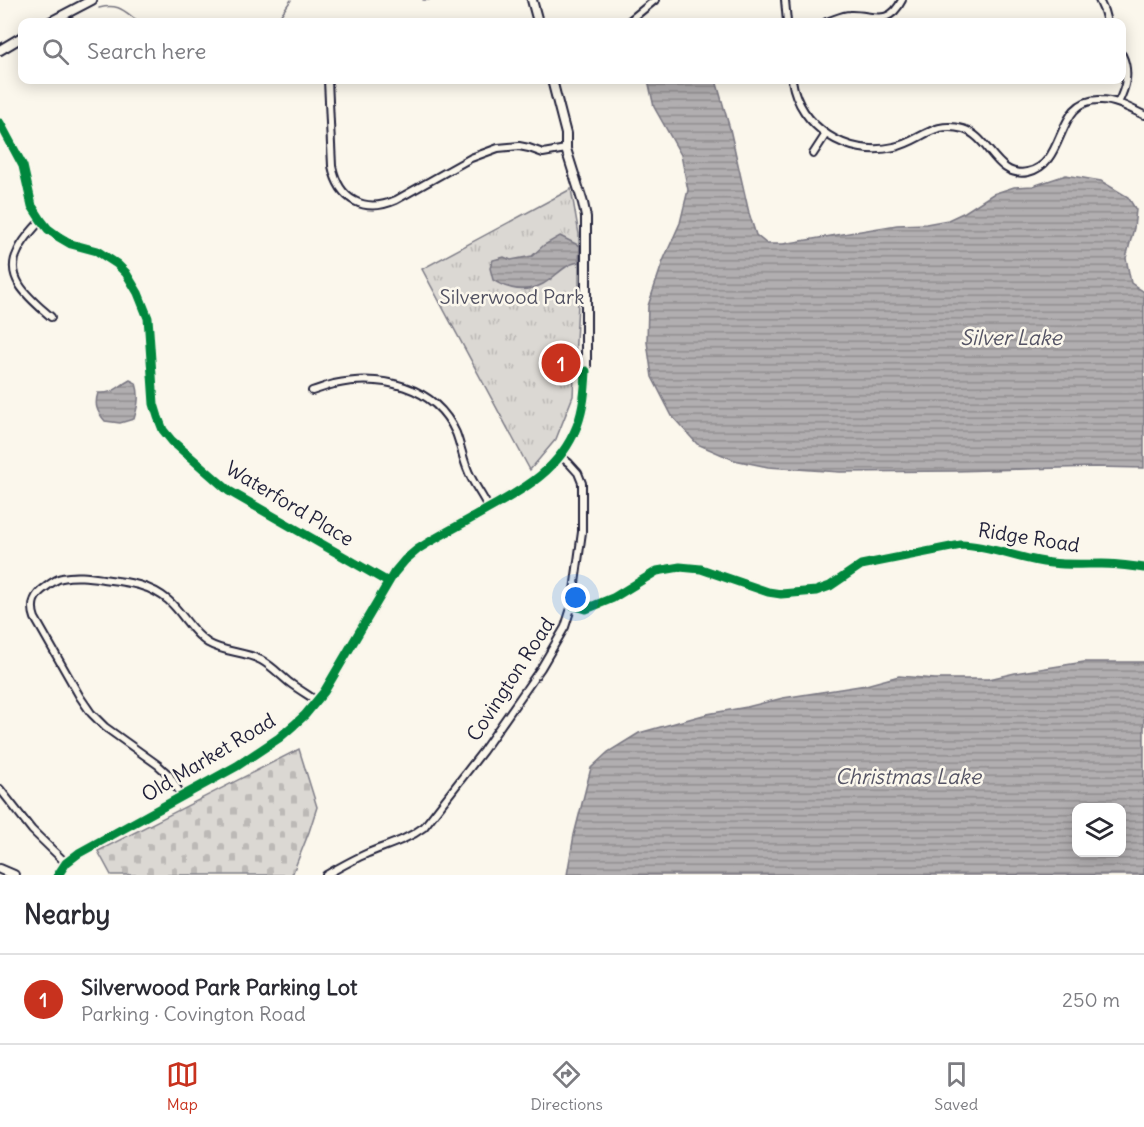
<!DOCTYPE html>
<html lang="en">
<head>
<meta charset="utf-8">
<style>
  body { margin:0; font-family:Delius,sans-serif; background:#f2f2f3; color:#2b2b33 }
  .controls { position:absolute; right:18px; bottom:18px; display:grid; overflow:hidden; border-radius:12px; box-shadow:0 3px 15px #0003 }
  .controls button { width:54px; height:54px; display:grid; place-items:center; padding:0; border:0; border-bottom:2px solid #e1e1e2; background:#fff; color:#2b2b33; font:30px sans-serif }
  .you { position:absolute; left:576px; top:598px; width:21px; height:21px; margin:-15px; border:4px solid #fff; border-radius:50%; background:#1a73e8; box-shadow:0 0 0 9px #1a73e833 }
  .badge { display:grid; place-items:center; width:39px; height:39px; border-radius:50%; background:#c8321e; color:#fff; font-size:20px; font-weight:700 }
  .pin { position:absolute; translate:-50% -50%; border:3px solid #fff; box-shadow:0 2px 6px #0006 }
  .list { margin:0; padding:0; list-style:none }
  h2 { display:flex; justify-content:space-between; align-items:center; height:78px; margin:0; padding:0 24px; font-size:26px }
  h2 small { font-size:20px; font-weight:400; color:#7c7c81 }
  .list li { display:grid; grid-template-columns:39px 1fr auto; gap:18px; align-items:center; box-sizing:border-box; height:90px; padding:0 24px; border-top:2px solid #e1e1e2 }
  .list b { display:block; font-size:22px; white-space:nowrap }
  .list p { margin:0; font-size:20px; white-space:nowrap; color:#7c7c81 }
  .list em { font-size:20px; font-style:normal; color:#7c7c81 }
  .icon { flex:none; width:33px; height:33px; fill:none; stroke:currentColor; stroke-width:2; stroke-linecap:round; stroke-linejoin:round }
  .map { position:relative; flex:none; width:1144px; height:875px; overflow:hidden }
  .search { position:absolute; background:#fff; box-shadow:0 3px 15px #0003; left:18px; right:18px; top:18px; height:66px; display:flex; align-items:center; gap:15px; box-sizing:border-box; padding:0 21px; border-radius:12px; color:#7c7c81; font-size:22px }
  .sheet { height:168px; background:#fff }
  nav { display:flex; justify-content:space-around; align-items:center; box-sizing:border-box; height:84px; border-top:2px solid #e1e1e2; background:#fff; font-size:16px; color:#7c7c81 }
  nav a { display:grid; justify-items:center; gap:3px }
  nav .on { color:#c8321e }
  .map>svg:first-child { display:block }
  .grass { fill:url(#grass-tufts); stroke:#7e7d87; stroke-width:1.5 }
  .cemetery { fill:url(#cemetery-stones); stroke:#7e7d87; stroke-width:1.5 }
  .water { fill:url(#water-rules); stroke:#787681; stroke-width:1.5; fill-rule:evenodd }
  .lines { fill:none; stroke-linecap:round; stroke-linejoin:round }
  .stream { stroke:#787681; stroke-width:1.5 }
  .minor-casing { stroke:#22223b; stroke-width:10 }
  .tertiary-casing { stroke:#22223b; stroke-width:12 }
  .minor { stroke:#fbf7ec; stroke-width:6 }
  .tertiary { stroke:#fbf7ec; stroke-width:8 }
  .cycleway-casing { stroke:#fbf7ec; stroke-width:13 }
  .cycleway { stroke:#00873e; stroke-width:9 }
  .labels { text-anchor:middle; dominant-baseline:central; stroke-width:5; stroke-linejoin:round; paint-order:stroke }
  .park-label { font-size:20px; fill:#505061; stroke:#fbf7ec }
  .street-label { font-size:20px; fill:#22223b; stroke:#fbf7ec }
  .water-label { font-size:21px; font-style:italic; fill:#545364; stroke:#fbf7ec }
</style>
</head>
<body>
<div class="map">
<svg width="1144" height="875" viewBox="0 0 1144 875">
  <defs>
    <pattern id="grass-tufts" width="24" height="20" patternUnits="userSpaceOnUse" patternTransform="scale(1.5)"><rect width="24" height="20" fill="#dbd8d3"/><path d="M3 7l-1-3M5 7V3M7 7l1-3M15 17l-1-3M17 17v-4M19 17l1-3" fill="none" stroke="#bcb9b6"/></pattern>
    <pattern id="cemetery-stones" width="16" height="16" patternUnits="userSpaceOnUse" patternTransform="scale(1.5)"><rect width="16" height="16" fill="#dbd8d3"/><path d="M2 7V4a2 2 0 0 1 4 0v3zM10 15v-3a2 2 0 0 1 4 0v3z" fill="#bcb9b6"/></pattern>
    <pattern id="water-rules" width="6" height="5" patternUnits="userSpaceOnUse" patternTransform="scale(1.5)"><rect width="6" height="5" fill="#b1aeb0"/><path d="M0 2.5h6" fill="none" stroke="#908d90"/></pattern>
  </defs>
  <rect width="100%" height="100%" fill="#fbf7ec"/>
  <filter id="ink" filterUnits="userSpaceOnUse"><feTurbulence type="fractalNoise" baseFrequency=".0167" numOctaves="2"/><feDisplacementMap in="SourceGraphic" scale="12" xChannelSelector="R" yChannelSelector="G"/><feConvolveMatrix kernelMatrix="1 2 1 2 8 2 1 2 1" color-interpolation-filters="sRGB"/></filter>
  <g filter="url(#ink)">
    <path class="grass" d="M571,189l8,45v51l-6,111 -17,43 -26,31 -108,-201z"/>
    <path class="cemetery" d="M299,749l18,58 -8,25 -17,43h-181l-13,-24z"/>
    <path class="water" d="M648,80h68l14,49 19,84 7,22 11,9h16l114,-19 29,-1 22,-4 17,-8 28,-18 21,-7 19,-1 33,-11 35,6 27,16 8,13 -2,18 -8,30 5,25 13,9v176l-49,-1 -140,4 -115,1 -72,-5 -34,-7 -37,-16 -25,-28 -20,-39 -5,-35 1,-36 15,-45 17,-38 8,-33 -7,-35 -27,-48z
      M560,236l20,10 -1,16c-4,1 -9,2 -13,5 -8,5 -15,13 -23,17 -17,9 -34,6 -50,-4l-3,-12 3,-8 11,-3 7,3 21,-4 12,-11z
      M130,380l6,3c4,13 2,23 -2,36l-14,4 -15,-2c-8,-9 -11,-16 -7,-28 16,1 19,-6 32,-13z
      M1084,662h60v213h-577l7,-40 17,-67 17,-16 31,-19 68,-19 40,-7 36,-9 83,-13 33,-9 36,3h54l26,-6zM1076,808h46v44h-46z"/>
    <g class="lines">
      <path class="stream" d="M423,0h6
        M99,8c20,-5 25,3 40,14
        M276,22l15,-22"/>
      <g class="minor-casing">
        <path id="minor" d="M785,0l2,22
          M1099,0l5,11 3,11
          M628,22l27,-22
          M826,22c8,-2 16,-7 24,-7 22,-1 38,13 52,-15
          M328,80l4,86c7,34 32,48 64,34l75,-42 27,-10 21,-2 10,2 14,5 23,-4
          M792,80c7,47 56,78 102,67 26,-5 39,-27 69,-18 27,8 33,50 65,43 40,-9 26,-74 73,-72 15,0 30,9 43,15
          M1118,103c8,-16 12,-31 4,-48
          M0,123l23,43 9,40 9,14 7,9 11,8 12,7 26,7 20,13 9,9 12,20 10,25 1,13 5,73 4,13 5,13 9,11 57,50 159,91
          M813,154l13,-20
          M41,220c-8,10 -18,19 -23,31 -15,28 14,49 33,66
          M312,391c7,-2 14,-5 22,-7 46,-10 101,1 122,49 5,13 7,27 13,40 5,12 14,23 20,36
          M572,605l14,4 27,-11 44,-27 23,-4 21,2 67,23 13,2 35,-3 14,-5 31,-21 100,-20c31,1 59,15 90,18 17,2 34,1 51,1 14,0 28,2 42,4
          M0,789l32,41 34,33
          M182,796l-13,-21 -11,-10 -53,-38 -14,-14 -11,-16 -45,-79c-5,-14 -1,-23 11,-31 5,-4 10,-8 16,-9 14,-3 27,-1 41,1 24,3 46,5 65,21 15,13 23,32 40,43 17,10 36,8 53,17 11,6 19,15 29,23 8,6 18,12 27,18
          M326,875c14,-8 28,-16 42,-22 20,-8 39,-13 56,-26l59,-76 58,-83 24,-41 7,-22 10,-73v-49l-4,-10 -9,-10 -9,-7"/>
      </g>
      <g class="tertiary-casing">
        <path id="tertiary" d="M532,0l6,22
          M50,22l42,-22
          M0,50l22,-13
          M0,869l14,6
          M58,875l8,-12 13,-10 158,-87 42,-28 15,-13 11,-10 19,-23 70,-119 11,-13 13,-11 13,-8c19,-11 38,-21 57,-32 38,-21 72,-40 89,-83 7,-18 8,-37 9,-55v-154l-3,-14 -17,-54v-15l-14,-54"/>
      </g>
      <use href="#minor" class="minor"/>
      <use href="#tertiary" class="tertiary"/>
      <g class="cycleway-casing">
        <path id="cycleway" d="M0,123l23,43 9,40 9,14 7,9 11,8 12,7 26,7 20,13 9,9 12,20 10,25 1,13 5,73 4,13 5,13 9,11 57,50 159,91
          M572,605l14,4 27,-11 44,-27 23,-4 21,2 67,23 13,2 35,-3 14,-5 31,-21 100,-20c31,1 59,15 90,18 17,2 34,1 51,1 14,0 28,2 42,4
          M58,875l8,-12 13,-10 158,-87 42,-28 15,-13 11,-10 19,-23 70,-119 11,-13 13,-11 13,-8c19,-11 38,-21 57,-32 38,-21 72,-40 89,-83 7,-18 8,-37 9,-55"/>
      </g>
      <use href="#cycleway" class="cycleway"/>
    </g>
  </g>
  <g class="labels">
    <g class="park-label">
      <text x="512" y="296">Silverwood Park</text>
    </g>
    <g class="street-label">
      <text transform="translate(290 503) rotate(31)">Waterford Place</text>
      <text transform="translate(1029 537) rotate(9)">Ridge Road</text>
      <text transform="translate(510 679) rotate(-57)">Covington Road</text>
      <text transform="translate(208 757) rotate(-31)">Old Market Road</text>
    </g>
    <g class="water-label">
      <text x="1011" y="337">Silver Lake</text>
      <text x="908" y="776">Christmas Lake</text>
    </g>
  </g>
</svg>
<div class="controls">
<button><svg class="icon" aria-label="layers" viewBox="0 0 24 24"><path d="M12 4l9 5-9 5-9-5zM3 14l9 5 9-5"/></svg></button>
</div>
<div class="you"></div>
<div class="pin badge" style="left:561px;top:363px">1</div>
<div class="search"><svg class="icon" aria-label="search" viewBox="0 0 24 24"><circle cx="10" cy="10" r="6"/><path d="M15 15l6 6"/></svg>Search here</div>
</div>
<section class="sheet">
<h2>Nearby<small></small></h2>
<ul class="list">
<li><span class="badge">1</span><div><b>Silverwood Park Parking Lot</b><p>Parking · Covington Road</p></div><em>250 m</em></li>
</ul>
</section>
<nav>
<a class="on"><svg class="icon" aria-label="map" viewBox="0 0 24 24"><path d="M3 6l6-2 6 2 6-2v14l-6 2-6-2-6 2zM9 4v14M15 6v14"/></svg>Map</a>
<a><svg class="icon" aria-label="directions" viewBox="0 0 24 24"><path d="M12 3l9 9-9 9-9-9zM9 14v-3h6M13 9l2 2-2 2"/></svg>Directions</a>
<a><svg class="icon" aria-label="saved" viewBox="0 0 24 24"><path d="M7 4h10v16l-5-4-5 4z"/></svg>Saved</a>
</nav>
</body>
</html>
